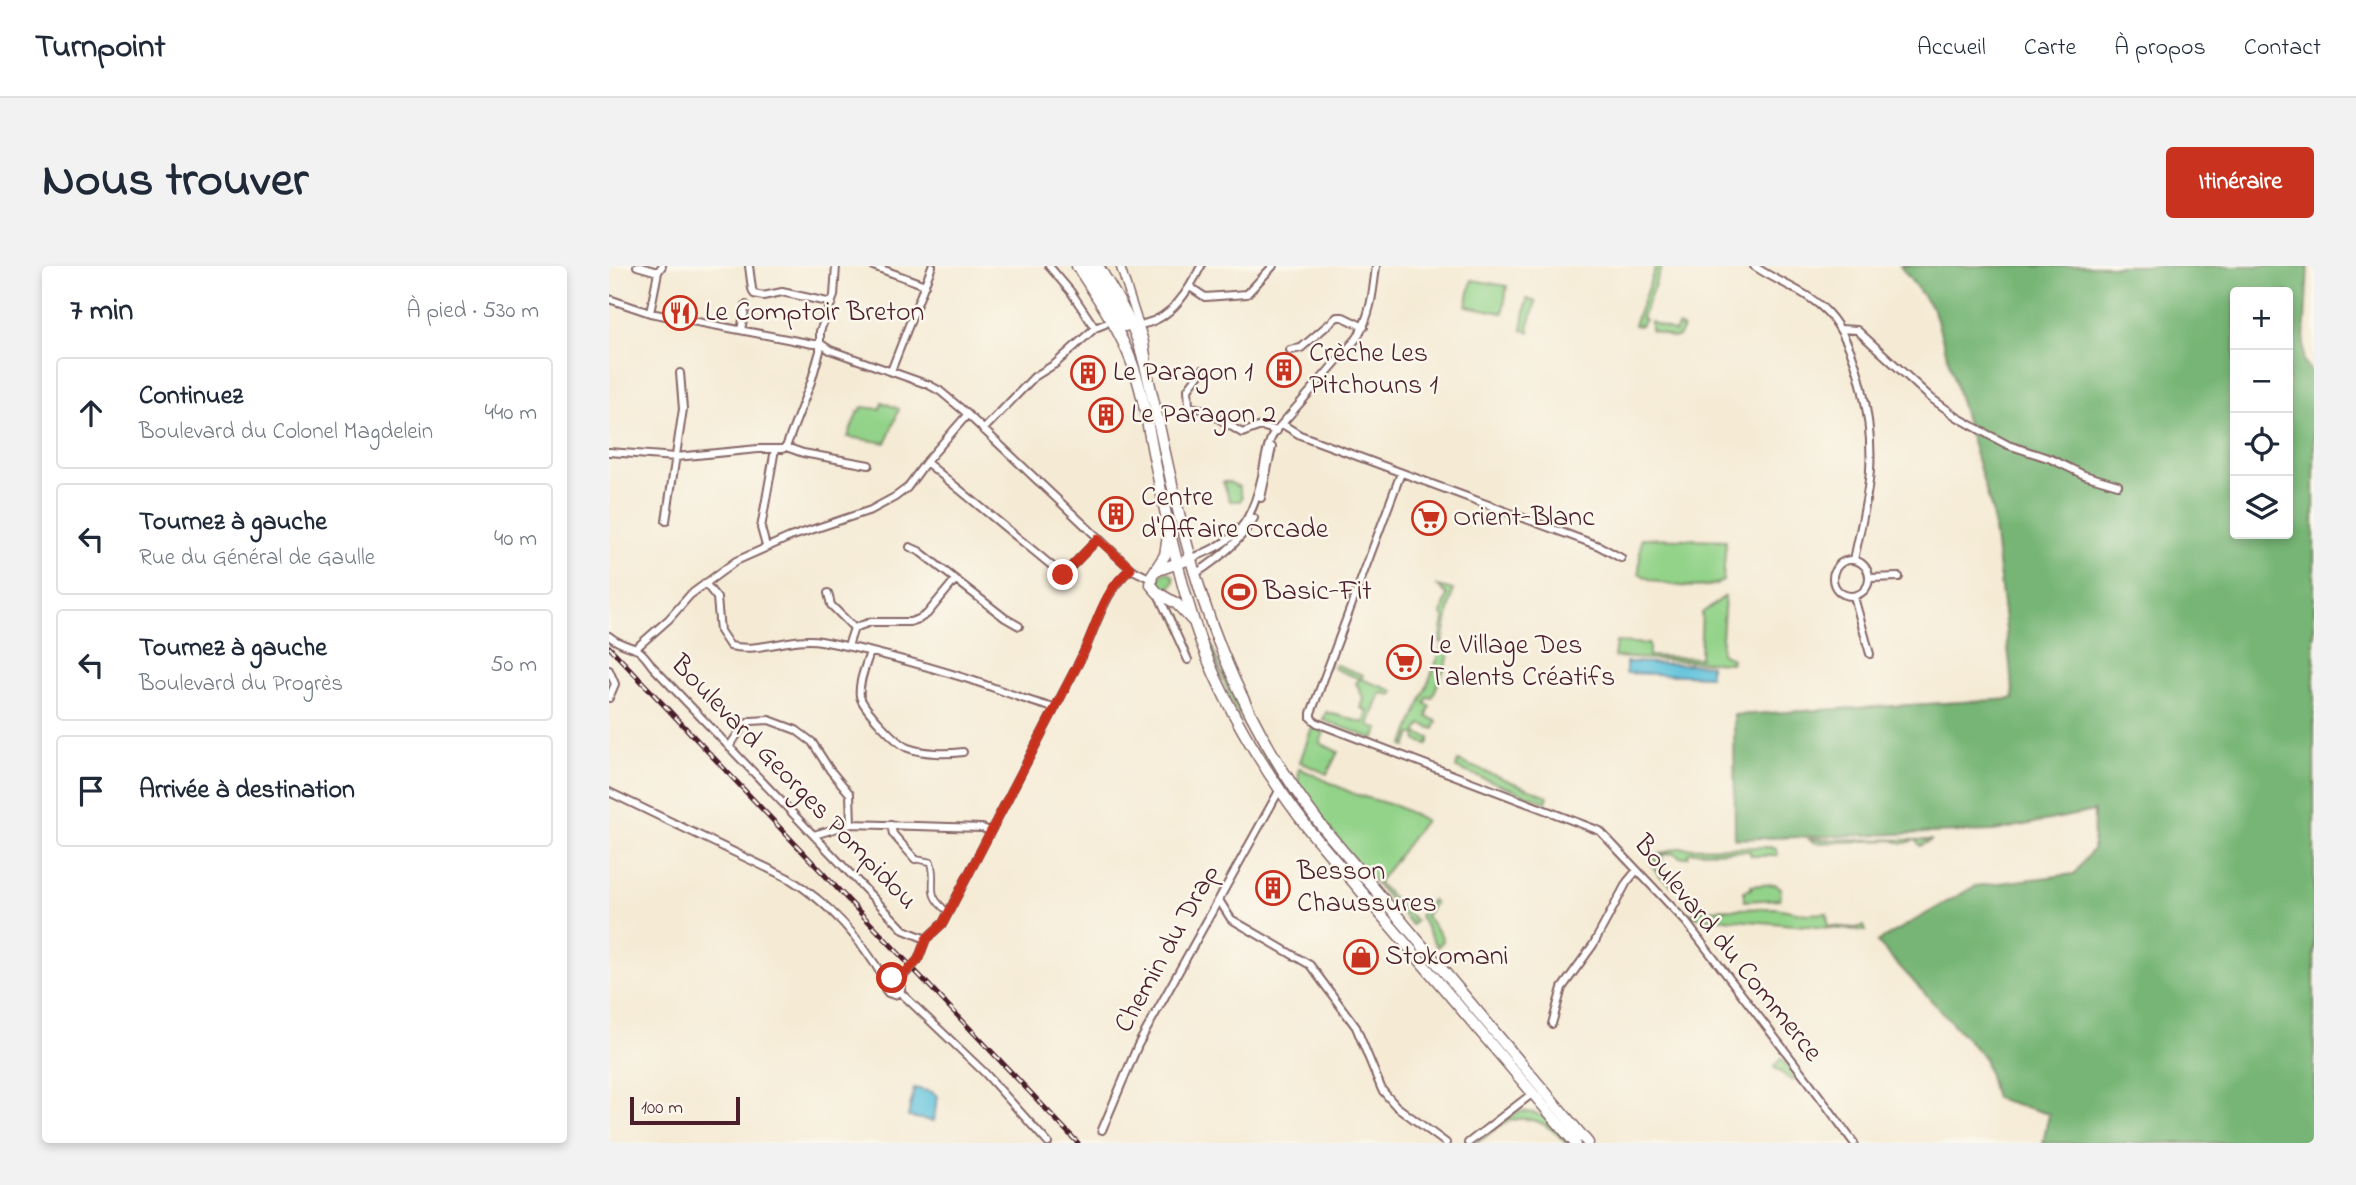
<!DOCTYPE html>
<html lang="fr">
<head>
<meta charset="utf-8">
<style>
  body { margin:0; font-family:"Indie Flower",sans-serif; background:#f2f2f3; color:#1f2937 }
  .controls { position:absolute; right:21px; top:21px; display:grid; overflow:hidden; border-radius:7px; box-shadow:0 4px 10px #0003 }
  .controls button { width:63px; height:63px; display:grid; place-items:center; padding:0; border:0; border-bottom:2px solid #e0e1e3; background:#fff; color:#1f2937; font:35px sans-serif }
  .scale { position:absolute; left:21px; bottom:18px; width:110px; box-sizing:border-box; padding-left:7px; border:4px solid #4a1f2b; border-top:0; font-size:19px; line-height:24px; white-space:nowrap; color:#4a1f2b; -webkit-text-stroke:5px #fbf7ec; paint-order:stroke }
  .stop { position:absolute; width:21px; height:21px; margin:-16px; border:5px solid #c8321e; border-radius:50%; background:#fff }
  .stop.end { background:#c8321e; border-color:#fff; box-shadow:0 2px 7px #0008 }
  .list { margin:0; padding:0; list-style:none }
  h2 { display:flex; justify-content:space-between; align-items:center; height:91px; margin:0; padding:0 28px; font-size:30px }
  h2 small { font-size:23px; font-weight:400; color:#747a83 }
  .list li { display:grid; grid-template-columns:46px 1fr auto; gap:21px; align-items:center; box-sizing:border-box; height:112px; margin:0 14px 14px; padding:0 14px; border:2px solid #e0e1e3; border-radius:7px }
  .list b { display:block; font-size:26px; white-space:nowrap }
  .list p { margin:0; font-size:23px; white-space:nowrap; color:#747a83 }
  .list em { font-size:23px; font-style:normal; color:#747a83 }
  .icon { flex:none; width:38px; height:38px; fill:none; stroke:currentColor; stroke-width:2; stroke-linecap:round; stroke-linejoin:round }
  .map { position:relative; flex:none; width:1705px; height:877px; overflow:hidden; border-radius:7px }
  header { display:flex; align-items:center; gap:42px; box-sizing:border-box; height:98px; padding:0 35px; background:#fff; border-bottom:2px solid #e0e1e3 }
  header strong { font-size:33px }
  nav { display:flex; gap:38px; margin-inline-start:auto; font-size:24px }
  .intro { display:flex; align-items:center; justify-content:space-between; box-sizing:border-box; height:168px; padding:0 42px }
  h1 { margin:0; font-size:49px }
  .button { padding:18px 32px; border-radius:7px; background:#c8321e; color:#fff; font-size:24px; font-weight:700 }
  main { display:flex; gap:42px; padding:0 42px }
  aside { flex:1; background:#fff; border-radius:7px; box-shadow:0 4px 10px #0003 }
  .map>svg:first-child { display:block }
  .green { fill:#93d389; stroke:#6e795a; stroke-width:2 }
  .forest { fill:#76b575; stroke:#606a50; stroke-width:2; fill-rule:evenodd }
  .water { fill:#5ec2dc; stroke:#547084; stroke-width:2 }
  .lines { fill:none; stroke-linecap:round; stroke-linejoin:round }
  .pedestrian-casing { stroke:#866666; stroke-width:8 }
  .minor-casing { stroke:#866666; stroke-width:10 }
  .tertiary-casing { stroke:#866666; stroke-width:10 }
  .primary-casing { stroke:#866666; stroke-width:13 }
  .pedestrian { stroke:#fff; stroke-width:4.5 }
  .minor { stroke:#fff; stroke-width:6 }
  .tertiary { stroke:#fff; stroke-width:7 }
  .primary { stroke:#fff; stroke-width:10 }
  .rail-casing { stroke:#4a1f2b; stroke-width:5 }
  .rail { stroke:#fbf7ec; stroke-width:2.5; stroke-dasharray:8; stroke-linecap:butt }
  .minor-bridge-casing { stroke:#866666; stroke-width:10; stroke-linecap:butt }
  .minor-bridge { stroke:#fff; stroke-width:6 }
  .route { stroke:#c8321e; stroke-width:9 }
  .labels { text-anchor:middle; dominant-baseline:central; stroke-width:5; stroke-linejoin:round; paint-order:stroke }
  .poi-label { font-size:28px; fill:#4a1f2b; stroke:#fbf7ec; text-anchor:start }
  .street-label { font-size:28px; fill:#4a1f2b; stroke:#fbf7ec }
</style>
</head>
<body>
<header>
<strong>Turnpoint</strong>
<nav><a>Accueil</a><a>Carte</a><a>À propos</a><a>Contact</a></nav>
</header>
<div class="intro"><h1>Nous trouver</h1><a class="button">Itinéraire</a></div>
<main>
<aside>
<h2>7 min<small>À pied · 530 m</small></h2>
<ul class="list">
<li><svg class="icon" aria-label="ahead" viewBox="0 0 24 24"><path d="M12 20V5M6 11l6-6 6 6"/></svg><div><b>Continuez</b><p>Boulevard du Colonel Magdelein</p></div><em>440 m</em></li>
<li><svg class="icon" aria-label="left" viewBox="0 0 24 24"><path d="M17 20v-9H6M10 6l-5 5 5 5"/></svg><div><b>Tournez à gauche</b><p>Rue du Général de Gaulle</p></div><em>40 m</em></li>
<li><svg class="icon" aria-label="left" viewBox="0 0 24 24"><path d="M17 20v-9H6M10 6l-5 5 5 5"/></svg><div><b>Tournez à gauche</b><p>Boulevard du Progrès</p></div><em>50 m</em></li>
<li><svg class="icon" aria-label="arrive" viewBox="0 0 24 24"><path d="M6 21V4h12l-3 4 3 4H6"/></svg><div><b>Arrivée à destination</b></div></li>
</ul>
</aside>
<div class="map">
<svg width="1705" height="877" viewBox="0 0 1705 877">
  <rect width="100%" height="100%" fill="#fbf7ec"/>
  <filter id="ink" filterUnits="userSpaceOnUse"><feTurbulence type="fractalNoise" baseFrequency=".0143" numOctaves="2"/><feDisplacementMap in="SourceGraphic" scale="14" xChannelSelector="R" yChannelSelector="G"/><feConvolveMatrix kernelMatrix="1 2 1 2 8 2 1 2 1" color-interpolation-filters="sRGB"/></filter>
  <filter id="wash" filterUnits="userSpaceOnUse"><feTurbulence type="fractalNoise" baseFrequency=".00686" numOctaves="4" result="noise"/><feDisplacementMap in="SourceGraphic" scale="28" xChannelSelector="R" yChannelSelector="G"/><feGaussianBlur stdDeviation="1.57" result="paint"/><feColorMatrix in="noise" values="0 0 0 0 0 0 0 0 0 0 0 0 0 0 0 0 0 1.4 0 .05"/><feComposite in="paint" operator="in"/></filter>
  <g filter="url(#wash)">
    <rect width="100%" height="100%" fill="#f5ebd5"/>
    <path class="green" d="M1047,0h6l-20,52 3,2 -5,6 -6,-1z
      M863,14l35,6 -4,27 -37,-7z
      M918,33l9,3 -8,26 2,4 -8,-2z
      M1042,56l24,10 3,-6 5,2 -4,8 -5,2 -23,-8z
      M273,136l17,7 -13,34 -38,-6 10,-26h2l2,-4 18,2z
      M614,216h6l10,5 3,11 -2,3h-10z
      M1032,272l85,2 -3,41c-20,11 -67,5 -84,-8z
      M549 314a8 8 0 1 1 16 0a8 8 0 1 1-16 0Z
      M829,320l15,4 -10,52h-3l4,-24 -2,-4 5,-19z
      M582,326l30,78 61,110 17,25 55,68 -55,-62 -21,-31 -44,-73 -32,-77z
      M1116,330l-4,57 11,6 -1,4 -117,-6 2,-15 33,2v12l51,2 2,-45z
      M834,379l7,9 -18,44 -4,-1 -3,6 5,3 -3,11 10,4 -3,8 -13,-5 -5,9 14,5 -2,6 -11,-3 -1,-7h-5l-5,13 -3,-1z
      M725,398l29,11 -2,4 33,12 -1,4 -12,-2 -12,32 10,4 -5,10 -51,-19 3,-8 38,11 4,-12 -7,-3 3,-9 -8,-16 4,-4 -27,-11z
      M703,461l12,5 -4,11 18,9 -11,22 -27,-12z
      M849,495l90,35 -2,6 -90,-34z
      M690,502l55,26 42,12 29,14 -47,63 38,38 -4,4 -68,-77 -46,-61z
      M1199,573l124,1 -12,6 -4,-6 -14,4 -9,-4 -77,3z
      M1161,581l6,2 2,5 -2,2h-25l-1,-5 -61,1 -1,5h-8l-6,-4 -12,2 1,19h6l1,7 4,6 -12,-9 -11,-13 6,-10 20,-7z
      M1166,618l6,4 -1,11 -36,2v-10l7,-2v-3z
      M823,634l3,3 -9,13 15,19 2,6 -6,6 -17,-31z
      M1167,642l31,6 20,-1 1,13 28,2 8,-2 2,5 -178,-15 9,-6z
      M1172,792l15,19 -4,4 -18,-14z
      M913,845c28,3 30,11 47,32h-3c-16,-19 -39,-32 -64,-19 -10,5 -17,16 -27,19l30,-25z"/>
    <path class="forest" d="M1291,0h408l-5,95 11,15v767h-271l6,-29 -54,-16 -11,-41 -107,-115 98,-56 99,-12 19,-25 1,-38 -100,20 -259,8 -1,-124 280,-16 -22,-188 -58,-201zM1626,26h53v242h-53z"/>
    <path class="water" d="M1017,396l84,3v11l-84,-3z
      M305,822l18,4 5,4 -3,25 -26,-4z"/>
  </g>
  <g filter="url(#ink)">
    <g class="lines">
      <g class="pedestrian-casing">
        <path id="pedestrian" d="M306,593l16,3c7,25 -8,30 17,50"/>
      </g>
      <g class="minor-casing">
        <path id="minor" d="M28,0l21,6
          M140,0l3,23 2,5 9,2 19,-4 50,11
          M264,0l52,19
          M440,0l22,26 24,36
          M1145,0c23,16 53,25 73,46 32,34 46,112 43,158 -2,30 -10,60 -16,90
          M581,21l15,10 42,-3 26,-28
          M0,33l41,14 163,31h8l9,6 99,35 11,6 24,20 167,158 20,10
          M41,47l8,-41 4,-6
          M535,58c28,-6 45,-34 57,-58
          M1231,63l17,1 74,68 26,19 32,18 19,10 43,14 33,16 34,10
          M132,64l5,-25
          M681,84l11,-2 36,-31h6l21,10
          M593,104l-14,19 1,17 16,4 37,23 19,-7 16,5
          M282,105l41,-105
          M673,158l18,11 299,111 22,12
          M374,164l51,-53 21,-13 40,-36 10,-4
          M177,181l25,-65 9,-31v-20l14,-35 2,-30
          M0,186l67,5 82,-8h24l4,-2 17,6 66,12
          M317,196l137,113 35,-36
          M792,207l-90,240v5l6,5 283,108 86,91 123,160 45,61
          M652,232l11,-51
          M57,255l17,-112 -3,-36
          M157,280l-5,-18 14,-79
          M301,281l9,4 86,67 14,8
          M581,293c47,-19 61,-33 72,-83 3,-14 4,-29 11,-42l84,-96c14,-23 16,-46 19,-72
          M1224 312a18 18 0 1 1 36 0a18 18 0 1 1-36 0Z
          M586,308c22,-14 46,-33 59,-56
          M1261,312l29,-1
          M96,317l12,15 3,33 10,15c31,7 60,-10 91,-5 49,9 99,23 147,38 29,9 57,22 87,29
          M219,327l3,12 23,23
          M549,328l30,66
          M1245,331l16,57
          M0,370c9,8 17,9 27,13 8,4 12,12 17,18l251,263 22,9
          M239,380l6,-18 17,-6h39l9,-3 8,-5 28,-34
          M26,383l34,-30 21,-24 46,-34 54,-24 81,-27 24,-13 12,-9 19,-26 41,-47
          M261,386c-4,13 -12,31 -10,44 2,11 37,48 48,52 16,6 39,6 55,4
          M0,404l6,14 -6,14
          M120,481l14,-21 8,-5 18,-1 27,10 16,12 18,28 20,24 1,30
          M0,526l179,86c43,26 73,61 98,104
          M282,559l2,9 22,25
          M205,569l37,-11 131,4 8,3
          M610,634l12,19 79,46 46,62 26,63 14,16 50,37
          M309,694l8,-21 17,-16c45,-88 91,-174 136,-261 16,-30 24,-71 52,-93
          M290,714l3,7 -2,5 -6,3 -6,-2 -3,-4 1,-7 6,-4 7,2 6,-6
          M291,726l85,81 63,70
          M943,758l10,-36 31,-43 34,-63 10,-12
          M493,864l36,-85 141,-254
          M859,877l65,-50"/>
      </g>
      <g class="tertiary-casing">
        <path id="tertiary" d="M511,0l24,74 3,19"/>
      </g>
      <g class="primary-casing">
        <path id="primary" d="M468,0c20,31 42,62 55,97 12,32 16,66 23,99 11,54 22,108 39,160 25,77 67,145 116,209l265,312
          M478,0l38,60
          M489,0c13,21 26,42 36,65 10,23 14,48 20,72 10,44 19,90 31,134 26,104 70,202 135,287l268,319
          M559,270l-3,19 -13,20 -1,10 7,8 19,11 15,16
          M546,305l35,-12"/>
      </g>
      <use href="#pedestrian" class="pedestrian"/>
      <use href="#minor" class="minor"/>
      <use href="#tertiary" class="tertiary"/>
      <use href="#primary" class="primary"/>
      <g class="rail-casing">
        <path id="rail" d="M0,381l469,496"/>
      </g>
      <use href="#rail" class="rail"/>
      <g class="minor-bridge-casing">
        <path id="minor-bridge" d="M296,708l13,-14"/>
      </g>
      <use href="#minor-bridge" class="minor-bridge"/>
    </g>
  </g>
  <g class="lines" filter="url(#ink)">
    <path class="route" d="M283,712l6,2 20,-20 8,-21 17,-16c45,-87 91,-174 136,-261 16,-30 23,-72 52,-93l-33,-30 -35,36"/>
  </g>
  <defs>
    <g id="restaurant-ring" transform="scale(1.75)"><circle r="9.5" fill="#fbf7ec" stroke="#c8321e" stroke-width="1.5"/><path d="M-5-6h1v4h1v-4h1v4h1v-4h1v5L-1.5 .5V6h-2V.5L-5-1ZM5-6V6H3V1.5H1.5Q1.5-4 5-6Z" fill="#c8321e"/></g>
    <g id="building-ring" transform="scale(1.75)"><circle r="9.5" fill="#fbf7ec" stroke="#c8321e" stroke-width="1.5"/><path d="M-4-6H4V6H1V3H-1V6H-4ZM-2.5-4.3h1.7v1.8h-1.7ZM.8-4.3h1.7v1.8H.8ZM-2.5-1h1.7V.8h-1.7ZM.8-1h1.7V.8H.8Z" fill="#c8321e"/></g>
    <g id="supermarket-ring" transform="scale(1.75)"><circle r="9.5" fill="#fbf7ec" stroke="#c8321e" stroke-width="1.5"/><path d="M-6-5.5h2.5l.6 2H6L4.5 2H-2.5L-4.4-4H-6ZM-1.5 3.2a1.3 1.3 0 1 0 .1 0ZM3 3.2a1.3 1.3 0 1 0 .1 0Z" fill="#c8321e"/></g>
    <g id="stadium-ring" transform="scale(1.75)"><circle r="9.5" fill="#fbf7ec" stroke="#c8321e" stroke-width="1.5"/><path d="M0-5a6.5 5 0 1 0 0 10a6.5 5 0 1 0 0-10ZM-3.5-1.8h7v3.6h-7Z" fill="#c8321e"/></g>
    <g id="shop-ring" transform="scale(1.75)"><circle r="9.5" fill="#fbf7ec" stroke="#c8321e" stroke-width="1.5"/><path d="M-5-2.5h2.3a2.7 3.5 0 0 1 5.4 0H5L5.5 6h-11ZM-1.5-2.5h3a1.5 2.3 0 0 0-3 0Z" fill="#c8321e"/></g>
  </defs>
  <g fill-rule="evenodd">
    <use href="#restaurant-ring" x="71" y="47"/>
    <use href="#building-ring" x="675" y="104"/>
    <use href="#building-ring" x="479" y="107"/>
    <use href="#building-ring" x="497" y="149"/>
    <use href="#building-ring" x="507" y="248"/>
    <use href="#supermarket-ring" x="820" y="252"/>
    <use href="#stadium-ring" x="630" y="326"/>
    <use href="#supermarket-ring" x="795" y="396"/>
    <use href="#building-ring" x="664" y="622"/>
    <use href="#shop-ring" x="752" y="691"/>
  </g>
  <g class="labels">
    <g class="poi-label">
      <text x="96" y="47">Le Comptoir Breton</text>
      <text x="700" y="88">Crèche Les<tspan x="700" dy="32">Pitchouns 1</tspan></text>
      <text x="504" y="107">Le Paragon 1</text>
      <text x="522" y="149">Le Paragon 2</text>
      <text x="532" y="232">Centre<tspan x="532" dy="32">d'Affaire Orcade</tspan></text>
      <text x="844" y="252">Orient-Blanc</text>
      <text x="654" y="326">Basic-Fit</text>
      <text x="820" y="380">Le Village Des<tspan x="820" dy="32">Talents Créatifs</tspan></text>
      <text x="688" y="606">Besson<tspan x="688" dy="32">Chaussures</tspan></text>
      <text x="776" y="691">Stokomani</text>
    </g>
    <g class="street-label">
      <text transform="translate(184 517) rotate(46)">Boulevard Georges Pompidou</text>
      <text transform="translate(559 683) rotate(-61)">Chemin du Drap</text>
      <text transform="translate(1118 683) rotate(51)">Boulevard du Commerce</text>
    </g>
  </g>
</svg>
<div class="controls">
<button>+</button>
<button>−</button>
<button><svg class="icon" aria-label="locate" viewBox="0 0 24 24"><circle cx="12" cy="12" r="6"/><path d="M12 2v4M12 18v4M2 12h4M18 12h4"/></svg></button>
<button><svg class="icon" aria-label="layers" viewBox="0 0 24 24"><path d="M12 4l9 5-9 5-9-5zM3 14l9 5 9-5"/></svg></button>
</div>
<div class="scale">100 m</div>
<div class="stop" style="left:283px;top:712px"></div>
<div class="stop end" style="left:454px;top:309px"></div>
</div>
</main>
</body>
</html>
